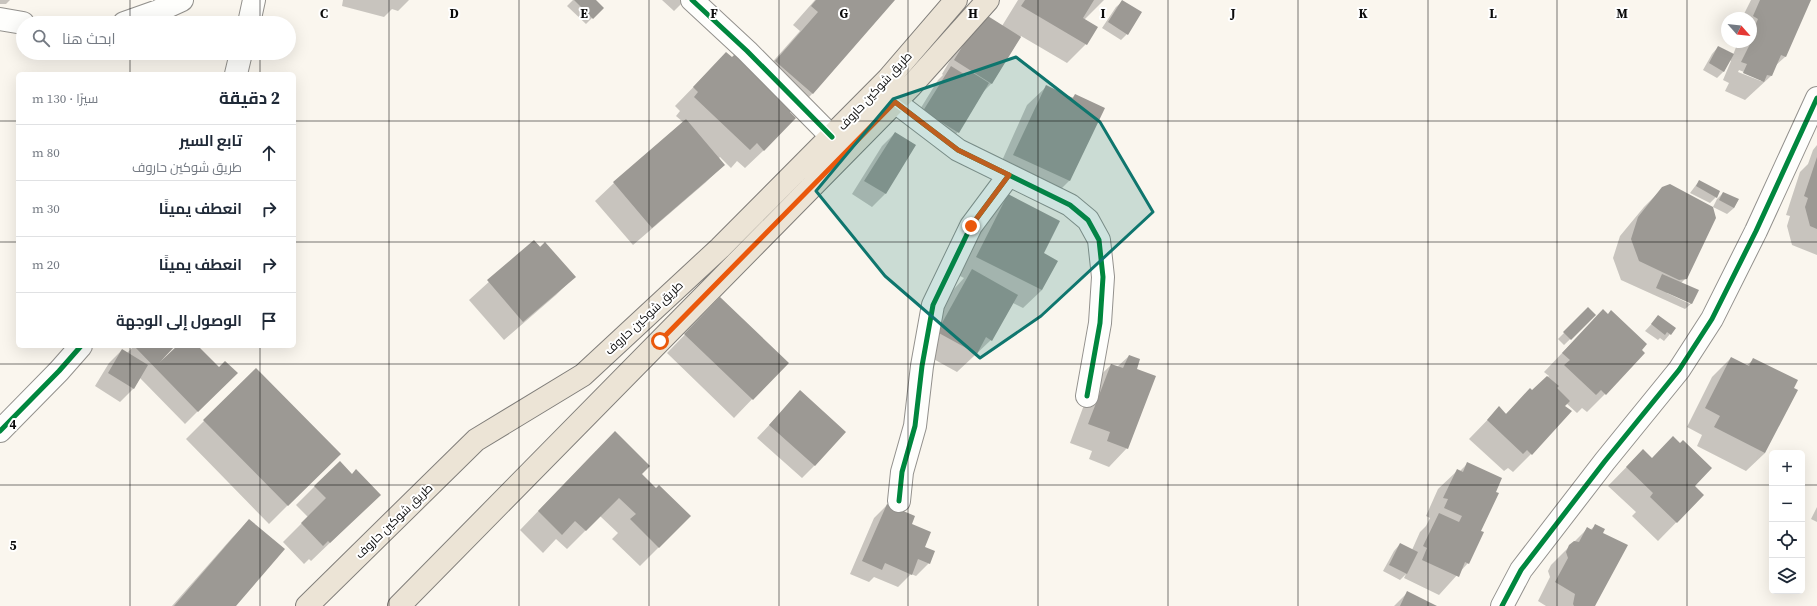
<!DOCTYPE html>
<html lang="ar">
<head>
<meta charset="utf-8">
<style>
  body { margin:0; font-family:"Source Serif 4",Cairo,serif; background:#f2f2f3; color:#1f2937; direction:rtl }
  .controls { position:absolute; right:12px; bottom:12px; display:grid; overflow:hidden; border-radius:6px; box-shadow:0 4px 16px #0002 }
  .controls button { width:36px; height:36px; display:grid; place-items:center; padding:0; border:0; border-bottom:1px solid #e0e1e3; background:#fff; color:#1f2937; font:20px sans-serif }
  .compass { position:absolute; left:1721px; top:12px; width:36px; height:36px; border-radius:50%; background:#fff; box-shadow:0 4px 16px #0002; rotate:117deg }
  .stop { position:absolute; width:12px; height:12px; margin:-9px; border:3px solid #ea580c; border-radius:50%; background:#fff }
  .stop.end { background:#ea580c; border-color:#fff; box-shadow:0 1px 4px #0008 }
  .list { margin:0; padding:0; list-style:none }
  h2 { display:flex; justify-content:space-between; align-items:center; height:52px; margin:0; padding:0 16px; font-size:17px }
  h2 small { font-size:13px; font-weight:400; color:#747a83 }
  .list li { display:grid; grid-template-columns:26px 1fr auto; gap:12px; align-items:center; box-sizing:border-box; height:56px; padding:0 16px; border-top:1px solid #e0e1e3 }
  .list b { display:block; font-size:15px; white-space:nowrap }
  .list p { margin:0; font-size:13px; white-space:nowrap; color:#747a83 }
  .list em { font-size:13px; font-style:normal; color:#747a83 }
  .icon { flex:none; width:22px; height:22px; fill:none; stroke:currentColor; stroke-width:2; stroke-linecap:round; stroke-linejoin:round }
  .map { position:relative; flex:none; width:1817px; height:606px; overflow:hidden; direction:ltr }
  .search { position:absolute; background:#fff; box-shadow:0 4px 16px #0002; left:16px; top:16px; width:280px; height:44px; display:flex; align-items:center; gap:10px; box-sizing:border-box; padding:0 14px; border-radius:22px; color:#747a83; font-size:15px }
  .panel { position:absolute; background:#fff; box-shadow:0 4px 16px #0002; left:16px; top:72px; width:280px; height:276px; border-radius:6px; direction:rtl }
  .map>svg:first-child { display:block }
  .shadow { fill:#0003; fill-rule:evenodd }
  .building { fill:#9c9994 }
  .lines { fill:none; stroke-linecap:round; stroke-linejoin:round }
  .minor-casing { stroke:#93918d; stroke-width:24 }
  .major-casing { stroke:#807e7a; stroke-width:24 }
  .minor { stroke:#fefefc; stroke-width:22 }
  .major { stroke:#ece4d6; stroke-width:22 }
  .cycleway-casing { stroke:#fff; stroke-width:8 }
  .cycleway { stroke:#00873e; stroke-width:5 }
  .route { stroke:#ea580c; stroke-width:5 }
  .marked { fill:#0f766e; fill-opacity:0.2; stroke:#0f766e; stroke-width:3; stroke-linejoin:round }
  .grid { fill:none; stroke:#0b0b0b; stroke-width:1; stroke-opacity:0.55 }
  .labels { text-anchor:middle; dominant-baseline:central; stroke-width:4; stroke-linejoin:round; paint-order:stroke }
  .street-label { font-size:12px; fill:#0b0b0b; stroke:#fff }
  .grid-label { font-size:13px; text-anchor:middle; font-weight:bold; fill:#0b0b0b; stroke:#fff; stroke-width:4; stroke-linejoin:round; paint-order:stroke }
</style>
</head>
<body>
<div class="map">
<svg width="1817" height="606" viewBox="0 0 1817 606">
  <rect width="100%" height="100%" fill="#faf6ee"/>
  <path class="shadow" d="M0,0h10l-4,4h-6z
    M343,0h66l-11,11 -6,-2 -8,8 -42,-11z
    M573,0h22l7,8 -16,16 -19,-18z
    M662,0h23l-11,11z
    M815,0h79l-82,94 -18,18 -4,-3 -26,41 -19,18 -8,-7 -6,7 -11,-11 -1,1 5,7 -19,18 -72,62 -38,-44 19,-18 69,-61 -7,-6 4,-5 -5,-5 33,-34 52,4 40,-45 -7,-6z
    M1018,0h86l-20,20 2,24 -19,19 -46,-27 -29,47 -9,9 -25,40 -13,13 -34,-21 27,-44 5,-5 -1,-1 28,-47 32,-1z
    M1751,0h58l-24,57 -10,9 -4,10 -26,24 -20,-9 4,-8 -6,-3 8,-19 -1,-1 -6,11 -7,7 -14,-8 9,-16 6,-7 15,8 5,-13h13v-24h-9zM1739,70l22,9v2l-23,-9z
    M1123,1l4,33 -6,6 -19,-12 14,-21z
    M1046,87l26,11 3,-3 28,13 -34,73 -18,18 -55,-25 31,-69z
    M895,133l20,12 -30,49 -13,13 -20,-13 30,-48z
    M1817,145v110l-25,-10 -5,-19 3,-10 -4,-1 14,-43 8,-8 5,-14z
    M1699,181l17,16 -6,6 -20,-10z
    M1663,188l23,90 -5,5 11,20 -7,6 -64,-29 -8,-22 7,-22 24,-29zM1667,291l23,10v3l-23,-11z
    M1723,193l15,7 -4,8 -7,6 -14,-7 4,-8z
    M1008,195l34,59v36l-19,18 -10,-5 -22,37 -34,32 -38,-21 35,-62 10,-11 -6,-3 31,-61z
    M534,241l40,36 -18,18 -52,45 -35,-40z
    M1588,309l7,6 -31,30 -6,-6z
    M1659,316l11,18 -6,7 -4,-3 -2,2 -13,-9z
    M702,317l85,46 -53,55 -67,-65z
    M1585,329l20,65 -18,18 -5,-4 -5,5 -11,-10 -35,51 -18,18 -5,-4 -4,3 -35,-32 30,-31 7,6 43,-38 -5,-4z
    M132,346h42l-13,13 1,1 16,-14h19l22,23 17,4 -51,51 -45,-46 -7,11 -13,13 -25,-16 14,-23 13,-13 5,3 6,-6z
    M1129,356l6,14 -8,78 -18,19 -20,-8 3,-8 -22,-8 22,-60 19,-18 6,2z
    M1731,358l15,8 8,-7 11,94 -19,18 -49,-25 5,-11 -15,-8 25,-50z
    M256,369l83,85 -70,70 -83,-85z
    M800,392l15,73 -13,13 -45,-40z
    M1643,450l9,9 42,27 9,9 -45,46 -26,-25 4,-4 -28,-26z
    M596,451l44,23 19,73 -19,19 -28,-27 6,-6 -18,-17 -33,33 -11,-10 -13,14 -23,-23z
    M1468,463l12,68 -12,32 -29,32 -35,-17 2,-4 -6,6 -17,-9 11,-20 6,-7 12,6 8,-18 6,-6 4,-8 -4,-2 12,-27 19,-18 2,1z
    M315,486l46,27 -50,48 -2,-2 -5,5 -21,-22 25,-25 -12,-12z
    M887,505l23,20 13,22 6,16 -13,13 -5,-2 -13,13 -24,-10 -5,5 -19,-8 24,-56z
    M1817,507v15l-6,-3z
    M249,520l-15,86h-62l59,-67z
    M1595,526l7,8 -9,72h-47l-8,-5 12,-24 -2,-6 3,-6 37,-37 2,2z
    M1407,593l27,13h-40z"/>
  <path class="building" d="M574,0h22l8,8 -11,11z
    M816,0h79l-82,94 -38,-33 43,-49 -7,-6z
    M1025,0h69l-11,18 15,9 -11,18 -66,-39z
    M1122,0l20,12 -14,23 -20,-13z
    M1760,0h51l-25,57 -5,-2 -9,21 -5,-1 -3,7 -21,-9 4,-9 -6,-2 10,-20v-7l7,-16 -5,-3z
    M983,13l38,24 -29,47 -38,-24z
    M1718,46l16,8 -10,18 -15,-9z
    M726,52l6,5 5,-5 57,55 -4,5 6,6 -32,33 -7,-8 -7,7 -56,-53 4,-5 -5,-5z
    M951,66l16,10 3,-5 19,12 -30,50 -36,-22z
    M1046,85l27,13 2,-4 30,14 -35,73 -57,-26z
    M686,119l39,46 -73,63 -39,-46z
    M895,132l21,13 -30,49 -22,-13z
    M1817,157v72l-7,-3 -5,-19 3,-9 -4,-2z
    M1699,180l21,11 -3,7 -21,-12z
    M1670,184l43,23 3,11 -29,61 -8,1 -40,-19 -8,-22 7,-22 24,-30z
    M1723,192l16,7 -5,9 -15,-8z
    M1008,194l52,27 -16,32 14,8 -16,29 -66,-33z
    M534,240l6,7 5,-5 31,35 -53,45 -36,-42z
    M972,269l46,26 -26,46 -6,-4 -9,17 -40,-22z
    M1662,274l37,16 -7,14 -36,-16z
    M720,297l69,66 -36,37 -69,-66z
    M1588,307l8,8 -25,25 -8,-8z
    M1603,309l5,5 3,-4 36,34 -5,6 3,3 -39,42 -5,-5 -5,5 -32,-30 6,-5 -8,-7z
    M1658,315l18,13 -5,7 -4,-3 -2,3 -14,-11z
    M134,346h41l-16,17 18,-17h21l21,21 6,-6 13,12 -40,39z
    M122,349l26,16 -14,24 -26,-16z
    M1129,355l11,4 -3,10 19,7 -28,73 -21,-8 3,-9 -22,-8 23,-60 12,4z
    M1731,357l18,9 4,-8 45,22 -4,8 4,2 -33,63 -51,-26 6,-11 -15,-8z
    M256,368l85,86 -53,52 -85,-86z
    M1547,376l12,10 -2,2 13,13 -5,5 7,5 -40,44 -5,-5 -4,4 -36,-34 12,-14 7,8 24,-26 2,2z
    M800,390l46,42 -31,34 -46,-41z
    M615,431l35,35 -8,8 14,14 3,-3 32,31 -32,32 -29,-29 6,-5 -17,-16 -33,33 -11,-10 -13,14 -24,-24z
    M1673,436l7,7 3,-3 29,28 -17,18 9,9 -27,28 -27,-26 3,-4 -27,-26 17,-18 9,9z
    M340,461l12,13 4,-5 25,26 -51,48 -2,-2 -5,5 -22,-23 25,-25 -12,-12z
    M1467,462l35,16 -6,14 3,1 -18,38 3,1 -15,32 -4,-2 -6,15 -37,-17 5,-12 -4,-2 16,-33 20,9 3,-6 -18,-8 4,-9 -5,-1 14,-29 6,3z
    M887,504l28,12 -3,8 19,8 -6,15 10,4 -5,13 -12,-5 -6,16 -27,-12 -3,7 -20,-9z
    M249,519l36,30 -49,57h-62z
    M1595,524l10,5 -2,4 25,12 -33,61h-21l-1,-2 2,-10 -20,-12 13,-24 -2,-6 3,-7 5,-4 5,1 8,-15 5,3z
    M1400,543l18,9 -11,22 -18,-9z
    M1407,591l30,15h-37z"/>
  <g class="lines">
    <g class="minor-casing">
      <path id="minor" d="M692,0l55,51 85,86
        M0,19l23,4
        M124,23l34,-12 24,-11
        M249,23l5,-23
        M236,74l5,-21
        M895,102l63,48 112,55 18,15 11,20 4,37 -3,46 -13,73
        M0,431l59,-60 22,-25
        M899,501l3,-29 13,-46 7,-60 11,-61 38,-79 38,-51
        M1502,606l19,-36 84,-109 74,-91 33,-51 44,-88 61,-133"/>
    </g>
    <g class="major-casing">
      <path id="major" d="M307,606l169,-166 107,-65 137,-127 168,-169 68,-79
        M399,606l512,-520 77,-86"/>
    </g>
    <use href="#minor" class="minor"/>
    <use href="#major" class="major"/>
    <g class="cycleway-casing">
      <path id="cycleway" d="M692,0l55,51 85,86
        M895,102l63,48 112,55 18,15 11,20 4,37 -3,46 -13,73
        M0,431l59,-60 22,-25
        M899,501l3,-29 13,-46 7,-60 11,-61 38,-79 38,-51
        M1502,606l19,-36 84,-109 74,-91 33,-51 44,-88 61,-133"/>
    </g>
    <use href="#cycleway" class="cycleway"/>
  </g>
  <g class="lines">
    <path class="route" d="M660,341l235,-239 63,48 51,25 -38,51"/>
  </g>
  <path class="marked" d="M1016,57l84,65 53,90 -112,104 -61,42 -95,-82 -69,-85 77,-92z"/>
  <path class="grid" d="M130,0v23M260,0v23M389,0v606M519,0v606M649,0v606M779,0v606M908,0v606M1038,0v606M1168,0v606M1298,0v606M1428,0v606M1557,0v606M1687,0v606M130,53v21M260,53v21M0,121h18M294,121h1523M0,242h18M294,242h1523M130,346v260M260,346v260M0,364h1817M0,485h1772M1802,485h15"/>
  <g class="labels">
    <g class="street-label">
      <text transform="translate(875 91) rotate(-47)">طريق شوكين حاروف</text>
      <text transform="translate(644 318) rotate(-43)">طريق شوكين حاروف</text>
      <text transform="translate(394 521) rotate(-44)">طريق شوكين حاروف</text>
    </g>
  </g>
  <g class="grid-label">
    <text x="324" y="18">C</text>
    <text x="454" y="18">D</text>
    <text x="584" y="18">E</text>
    <text x="714" y="18">F</text>
    <text x="844" y="18">G</text>
    <text x="973" y="18">H</text>
    <text x="1103" y="18">I</text>
    <text x="1233" y="18">J</text>
    <text x="1363" y="18">K</text>
    <text x="1493" y="18">L</text>
    <text x="1622" y="18">M</text>
    <text x="13" y="429">4</text>
    <text x="13" y="550">5</text>
  </g>
</svg>
<div class="controls">
<button>+</button>
<button>−</button>
<button><svg class="icon" aria-label="locate" viewBox="0 0 24 24"><circle cx="12" cy="12" r="6"/><path d="M12 2v4M12 18v4M2 12h4M18 12h4"/></svg></button>
<button><svg class="icon" aria-label="layers" viewBox="0 0 24 24"><path d="M12 4l9 5-9 5-9-5zM3 14l9 5 9-5"/></svg></button>
</div>
<svg class="compass" viewBox="-18 -18 36 36"><path d="M0-13l5 13h-10z" fill="#e53935"/><path d="M0 13l5-13h-10z" fill="#747a83"/></svg>
<div class="stop" style="left:660px;top:341px"></div>
<div class="stop end" style="left:971px;top:226px"></div>
<div class="search"><svg class="icon" aria-label="search" viewBox="0 0 24 24"><circle cx="10" cy="10" r="6"/><path d="M15 15l6 6"/></svg>ابحث هنا</div>
<section class="panel">
<h2>2 دقيقة<small>سيرًا · 130 m</small></h2>
<ul class="list">
<li><svg class="icon" aria-label="ahead" viewBox="0 0 24 24"><path d="M12 20V5M6 11l6-6 6 6"/></svg><div><b>تابع السير</b><p>طريق شوكين حاروف</p></div><em>80 m</em></li>
<li><svg class="icon" aria-label="right" viewBox="0 0 24 24"><path d="M7 20v-9h11M14 6l5 5-5 5"/></svg><div><b>انعطف يمينًا</b></div><em>30 m</em></li>
<li><svg class="icon" aria-label="right" viewBox="0 0 24 24"><path d="M7 20v-9h11M14 6l5 5-5 5"/></svg><div><b>انعطف يمينًا</b></div><em>20 m</em></li>
<li><svg class="icon" aria-label="arrive" viewBox="0 0 24 24"><path d="M6 21V4h12l-3 4 3 4H6"/></svg><div><b>الوصول إلى الوجهة</b></div></li>
</ul>
</section>
</div>
</body>
</html>
